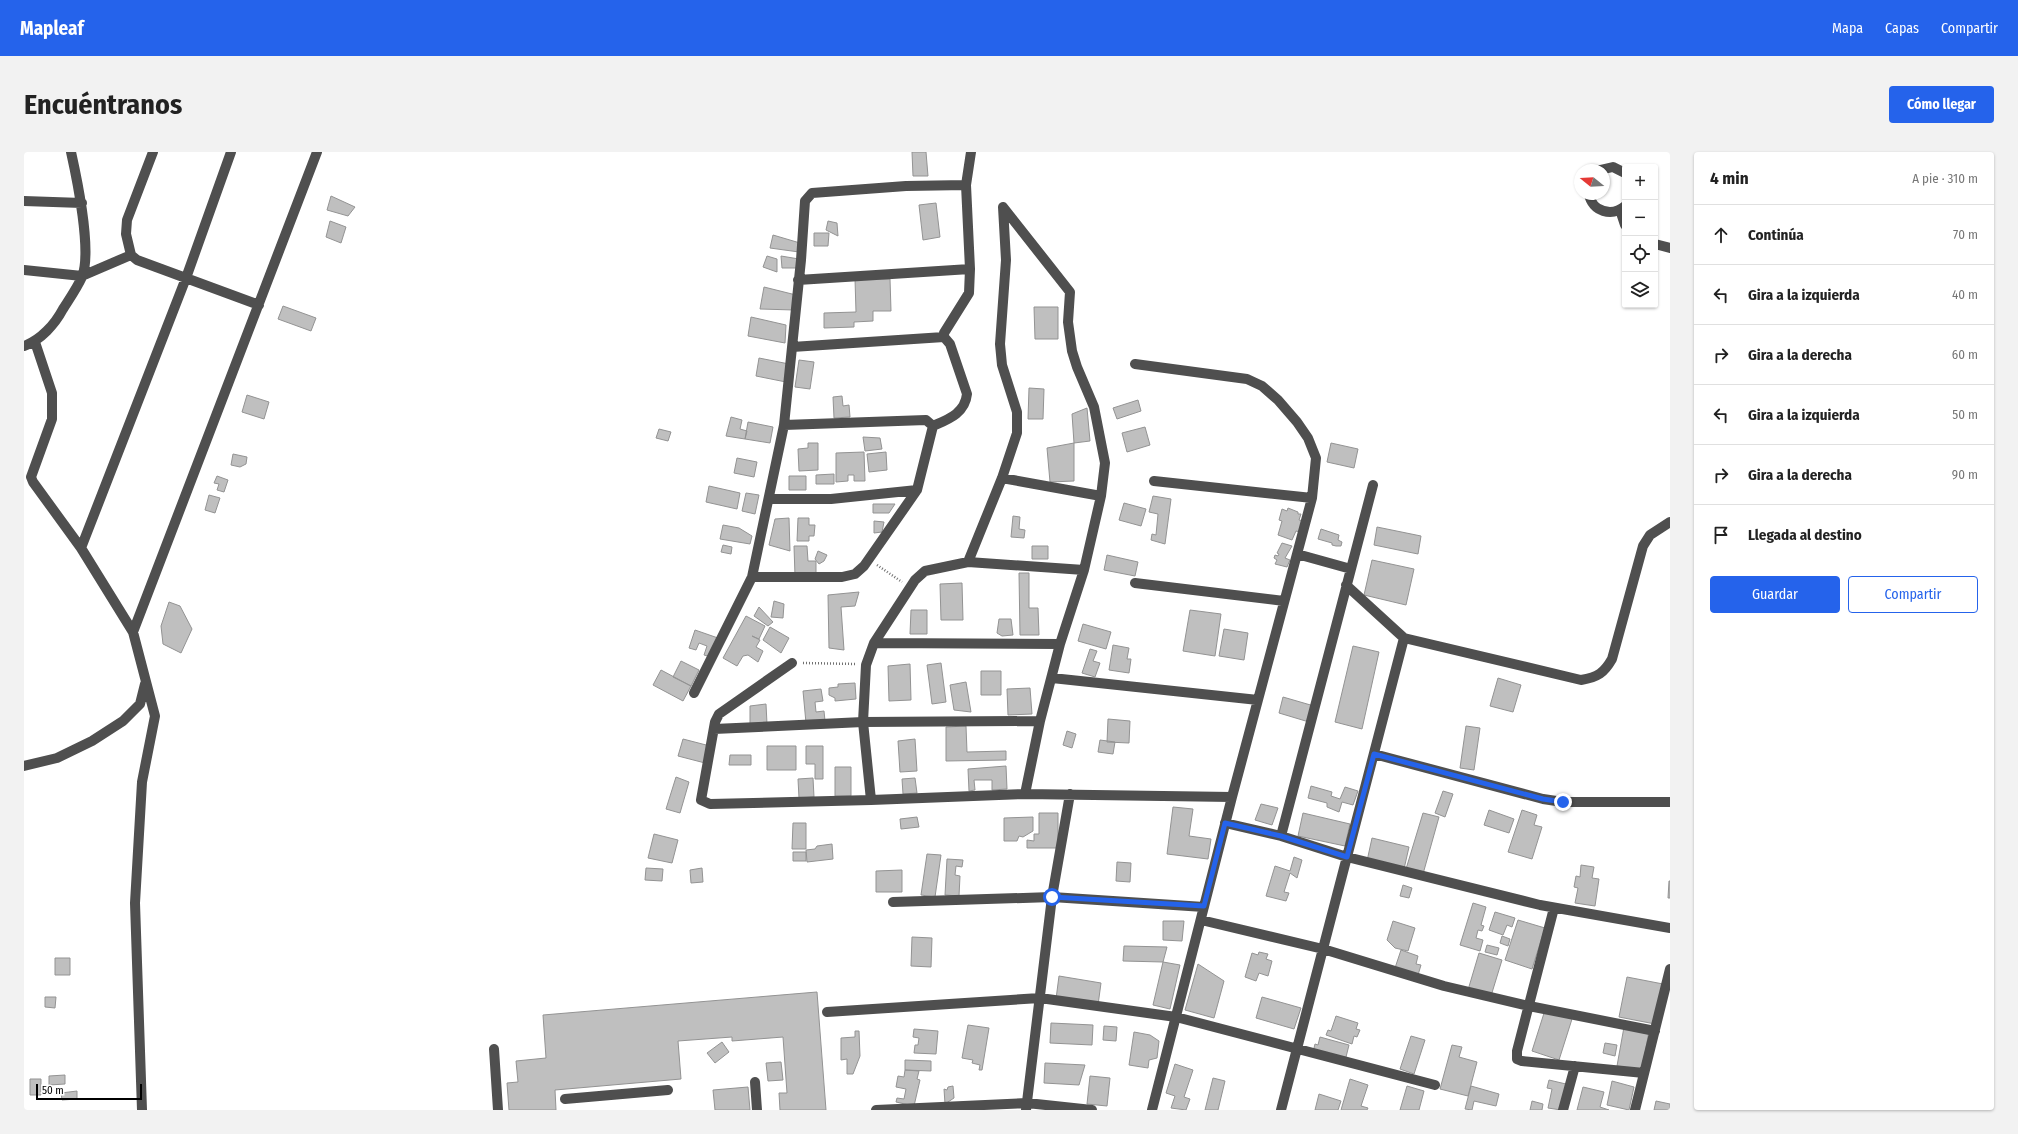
<!DOCTYPE html>
<html lang="es">
<head>
<meta charset="utf-8">
<style>
  body { margin:0; font-family:"Fira Sans Condensed",sans-serif; background:#f2f2f2; color:#222 }
  .controls { position:absolute; right:12px; top:12px; display:grid; overflow:hidden; border-radius:4px; box-shadow:0 1px 3px #0004 }
  .controls button { width:36px; height:36px; display:grid; place-items:center; padding:0; border:0; border-bottom:1px solid #e0e0e0; background:#fff; color:#222; font:20px sans-serif }
  .compass { position:absolute; left:1550px; top:12px; width:36px; height:36px; border-radius:50%; background:#fff; box-shadow:0 1px 3px #0004; rotate:288deg }
  .scale { position:absolute; left:12px; bottom:10px; width:106px; box-sizing:border-box; padding-left:4px; border:2px solid #000; border-top:0; font-size:11px; line-height:14px; white-space:nowrap; color:#000; -webkit-text-stroke:3px #fff; paint-order:stroke }
  .stop { position:absolute; width:12px; height:12px; margin:-9px; border:3px solid #2563eb; border-radius:50%; background:#fff }
  .stop.end { background:#2563eb; border-color:#fff; box-shadow:0 1px 4px #0008 }
  .list { margin:0; padding:0; list-style:none }
  h2 { display:flex; justify-content:space-between; align-items:center; height:52px; margin:0; padding:0 16px; font-size:17px }
  h2 small { font-size:13px; font-weight:400; color:#767676 }
  .list li { display:grid; grid-template-columns:26px 1fr auto; gap:12px; align-items:center; box-sizing:border-box; height:60px; padding:0 16px; border-top:1px solid #e0e0e0 }
  .list b { display:block; font-size:15px; white-space:nowrap }
  .list em { font-size:13px; font-style:normal; color:#767676 }
  .actions { display:flex; gap:8px; padding:12px 16px }
  .actions a { flex:1; padding:9px 0; border:1px solid #2563eb; border-radius:4px; text-align:center; font-size:14px; color:#2563eb }
  .actions .main { background:#2563eb; color:#fff }
  .icon { flex:none; width:22px; height:22px; fill:none; stroke:currentColor; stroke-width:2; stroke-linecap:round; stroke-linejoin:round }
  .map { position:relative; flex:none; width:1646px; height:958px; overflow:hidden; border-radius:4px }
  header { display:flex; align-items:center; gap:24px; box-sizing:border-box; height:56px; padding:0 20px; background:#2563eb; color:#fff }
  header strong { font-size:19px }
  nav { display:flex; gap:22px; margin-inline-start:auto; font-size:14px }
  .intro { display:flex; align-items:center; justify-content:space-between; box-sizing:border-box; height:96px; padding:0 24px }
  h1 { margin:0; font-size:28px }
  .button { padding:10px 18px; border-radius:4px; background:#2563eb; color:#fff; font-size:14px; font-weight:700 }
  main { display:flex; gap:24px; padding:0 24px }
  aside { flex:1; background:#fff; border-radius:4px; box-shadow:0 1px 3px #0004 }
  .map>svg:first-child { display:block }
  .building { fill:#bfbfbf; stroke:#939393 }
  .lines { fill:none; stroke-linecap:round; stroke-linejoin:round }
  .path { stroke:#717171; stroke-width:2.5; stroke-dasharray:1 2; stroke-linecap:butt }
  .minor { stroke:#4f4f4f; stroke-width:10 }
  .route { stroke:#2563eb; stroke-width:5 }
</style>
</head>
<body>
<header>
<strong>Mapleaf</strong>
<nav><a>Mapa</a><a>Capas</a><a>Compartir</a></nav>
</header>
<div class="intro"><h1>Encuéntranos</h1><a class="button">Cómo llegar</a></div>
<main>
<div class="map">
<svg width="1646" height="958" viewBox="0 0 1646 958">
  <rect width="100%" height="100%" fill="#fff"/>
  <path class="building" d="M888,0h14l2,24h-15z
    M307,44l24,11 -7,9 -21,-6z
    M912,51l4,34 -17,3 -4,-35z
    M306,69l16,6 -5,16 -15,-6z
    M804,69l9,2 1,13 -12,-6z
    M790,81h15l-1,13h-14z
    M749,83l27,8 -1,9 -29,-4z
    M743,104l10,3v13l-14,-5z
    M757,104l18,3 -2,9h-15z
    M831,127h35l1,32h-18v10l-19,1v5l-30,1v-15l32,-1z
    M740,135l32,8 -2,15 -34,-1z
    M259,154l33,12 -5,13 -33,-12z
    M1010,155h24v32h-23z
    M727,165l35,8 -1,18 -37,-7z
    M735,206l30,6 -3,18 -30,-6z
    M775,208l15,2 -4,27 -15,-2z
    M1005,236l15,1 -1,30h-15z
    M223,243l22,7 -5,17 -22,-7z
    M818,244l1,10 6,-1 1,12 -16,1 -1,-21z
    M1114,248l3,11 -24,8 -4,-11z
    M1063,256l3,33 -16,2 -2,-29z
    M707,265l11,3 -2,9 7,2 -2,8 -19,-3z
    M724,270l25,5 -3,16 -25,-4z
    M1121,275l5,18 -23,7 -5,-19z
    M635,277l12,3 -3,9 -12,-3z
    M839,285l17,1 2,11 -17,2z
    M784,291h10v27l-19,1 -1,-22 10,-1z
    M1050,291v38l-24,1 -3,-34z
    M1307,291l27,6 -4,19 -27,-6z
    M840,300l1,29h-11v-6h-6v6l-12,1v-29z
    M862,300l1,18 -18,2 -2,-18z
    M209,302l14,3 -1,7 -6,3 -9,-2z
    M713,306l20,4 -3,15 -20,-4z
    M810,322v10h-18v-9z
    M193,324l11,4 -4,12 -7,-2 2,-6 -5,-1z
    M765,324h17v14h-17z
    M685,334l31,7 -3,16 -31,-7z
    M722,341l13,2 -4,19 -13,-3z
    M185,343l11,3 -5,15 -10,-3z
    M1129,344l18,3 -6,45 -14,-4 1,-6 4,1 2,-21 -9,-2z
    M1100,351l22,6 -5,17 -22,-6z
    M849,352h22l-6,9h-16z
    M1264,356l10,4v2h3l-2,6 5,1 -4,11 -4,-1 -4,9 -14,-5 4,-14 -3,-1 3,-11 5,2z
    M989,364l7,1 -1,12 6,1 -1,8 -13,-1z
    M765,366l1,33 -21,-6 6,-26z
    M774,366h11v7h6l-1,11h-5v5h-12z
    M850,369l10,1 -2,10 -8,1z
    M699,373l16,3 13,8 -2,8 -30,-5z
    M1353,375l44,9 -3,18 -44,-9z
    M1297,377l18,6 -1,5 4,2 -1,4h-5l-4,-1v-2l-14,-4z
    M1258,391l10,3 -7,12 5,2 -3,7 -12,-3 2,-4 -3,-2 1,-3 3,1 1,-2 -2,-1z
    M699,393l9,2 -1,7 -10,-2z
    M770,394h13l1,15h8v15h-21z
    M1008,394h16v13h-16z
    M794,399l9,4 -3,6 -5,3 -4,-5z
    M1083,403l31,7 -3,14 -31,-6z
    M1348,408l42,9 -8,36 -42,-10z
    M995,421h10v35h9l1,27h-19z
    M938,431l1,37h-22l-1,-36z
    M835,440l-4,14 -14,1 3,43 -15,-2 -1,-53z
    M750,449l10,3 -1,14 -12,-1z
    M145,450l11,4 12,23 -11,24 -18,-9 -2,-18z
    M735,455l14,15 -5,4 -14,-10z
    M887,458h16v24h-17z
    M1166,458l31,4 -6,42 -32,-5z
    M722,464l19,10 -6,13 -7,-3 8,4 -4,7 7,4 -5,11 -10,-7 -5,1 -6,10 -14,-8z
    M975,467h12l2,16 -11,1 -5,-3z
    M1059,472l28,8 -5,17 -28,-8z
    M746,475l19,11 -8,15 -18,-13z
    M1200,477l24,4 -4,27 -25,-4z
    M671,478l23,8 -7,19 -7,-2 3,-9 -8,-3 -3,7 -7,-2z
    M1089,493l16,3 -2,11h4l-2,14 -20,-3z
    M1329,494l26,6 -17,77 -27,-7z
    M1066,497l7,2 -4,10 7,2 -5,14 -13,-4z
    M657,509l18,9 -8,16 -18,-9z
    M917,511l5,39 -14,2 -5,-39z
    M886,512l1,36 -22,1 -1,-35z
    M637,518l30,16 -8,15 -30,-16z
    M957,519h20v24h-20z
    M1474,526l23,7 -8,27 -23,-6z
    M942,530l5,30 -17,-2 -4,-25z
    M831,531l1,16 -21,2v-3l-6,-3v-7l9,-1v-3z
    M1006,536l2,26 -24,1 -1,-26z
    M797,537l2,12 -8,1 1,10 8,-1 1,10 -19,2 -3,-32z
    M1259,545l31,9 -5,16 -30,-9z
    M742,552l1,20 -17,1v-19z
    M1084,567l22,2 -1,22 -22,-1z
    M942,574l1,26 39,-1v9l-60,1v-34z
    M1442,574l14,2 -6,42 -14,-2z
    M1043,579l9,3 -4,14 -9,-3z
    M659,587l27,7 -5,17 -27,-7z
    M891,587l2,32 -17,1 -2,-31z
    M1076,588l15,2 -2,12 -15,-2z
    M743,594h29v24h-29z
    M782,594h17v33h-8v-15h-9z
    M706,603h21v10h-22z
    M982,614l1,23 -15,1v-10h-18l1,10 -6,1 -1,-22z
    M811,615h16v29h-16z
    M652,625l13,5 -9,31 -14,-4z
    M789,626l1,19 -15,1 -1,-19z
    M891,626l2,15 -14,1 -1,-15z
    M1287,634l21,6 -1,4 9,3 5,-12 13,4 -5,14 -11,-3 -3,10 -12,-5v-4l-19,-5z
    M1419,639l10,3 -8,23 -10,-4z
    M1237,652l17,4 -6,17 -17,-5z
    M1149,655l20,2 -4,27 22,3 -3,20 -41,-5z
    M1465,658l25,9 -5,14 -25,-8z
    M1498,658l15,5 -3,10 8,2 -10,32 -24,-7z
    M1015,661h19v35h-31v-8l7,1v-7h5z
    M1279,661l47,11 -5,22 -47,-10z
    M1399,661l16,4 -16,57 -17,-5z
    M893,665l2,10 -18,2 -1,-10z
    M1009,665v14l-10,6 -4,-1 -2,5h-13v-23z
    M769,671h13v26h-14z
    M630,682l24,6 -6,23 -24,-5z
    M1348,686l37,9 -5,22 -37,-8z
    M808,692l1,15 -26,3 -1,-12 9,-1 2,-3z
    M769,700h13v9h-13z
    M903,702l14,1 -6,42 -14,-2z
    M1270,705l8,3 -5,18 -7,-5 -6,19 5,1 -3,8 -20,-5 9,-30 15,5z
    M923,707l16,1 -1,7 -6,-1 -1,9 5,1 -1,20 -14,-1z
    M1093,710l14,1 -1,19 -14,-1z
    M1557,713l13,2 -2,11 7,1 -4,27 -20,-3 3,-15 -4,-1 2,-11 4,1z
    M622,716l17,1 -1,12 -17,-1z
    M678,716l1,14 -12,1 -1,-13z
    M878,718v22h-26v-21z
    M1645,729h1v17h-2z
    M1379,733l9,3 -3,10 -9,-2z
    M1449,751l13,4 -5,18 3,1 -2,5 -4,-1 -2,8 7,2 -3,11 -20,-6z
    M1471,760l20,6 -3,9 -5,-2 -4,10 -14,-5z
    M1494,768l27,8 -13,41 -27,-9z
    M1139,769h21l-2,20 -19,-1z
    M1369,769l22,7 -7,23 -13,-3 -8,-8z
    M1478,784l8,3 -2,7 -8,-3z
    M888,785l20,1 -1,29 -20,-1z
    M1463,793l12,3 -2,7 -12,-3z
    M1100,794l43,1 -4,15 -40,-1z
    M1377,798l17,6 -2,8 5,1 -3,10 -23,-7z
    M1235,800l9,2 -2,5 6,2 -4,15 -9,-3 -3,8 -11,-4 7,-24 6,2z
    M1455,801l23,7 -11,36 -23,-6z
    M31,806h15v17h-15z
    M1139,810l17,3 -10,44 -17,-4z
    M1174,812l26,17 -10,37 -29,-8z
    M1035,824l42,7 -3,22 -42,-6z
    M1603,825l36,7 -8,40 -36,-7z
    M793,840l9,118h-46l-1,-17h8l-4,-56 -51,4v-4l-54,4 3,38 -126,11 1,20h-47l-2,-27 11,-1 -2,-21 30,-3 -3,-43z
    M21,845h11l-1,11 -10,-1z
    M1238,845l39,11 -7,21 -38,-11z
    M1521,858l27,9 -13,41 -27,-9z
    M1312,864l22,7 -2,6 4,1 -3,7 -3,-1 -2,8 -26,-9 2,-5 3,1z
    M1027,871l42,2 -1,20 -42,-2z
    M944,873l21,3 -7,42h-3l1,-5 -8,-2 1,-3 -11,-2z
    M1080,874l13,1 -1,14 -13,-1z
    M1600,875l25,4 -7,39 -25,-4z
    M890,877l24,2 -2,23 -22,-1 1,-8h3l1,-7 -6,-1z
    M831,879h4l1,25 -7,18h-6v-15l-6,1v-22l14,-1z
    M1110,880l16,3 9,6 -2,17 -8,2 -1,8 -19,-3z
    M1387,884l14,4 -11,34 -14,-5z
    M1296,885l29,8 -4,16 -32,-9 2,-8 3,1z
    M698,890l7,10 -14,11 -8,-10z
    M1581,891l12,2 -2,11 -12,-3z
    M1428,893l10,2 -3,10 18,5 -9,34 -28,-7z
    M881,908l26,1v10l-26,-1z
    M757,910l2,18 -15,1 -2,-18z
    M1021,911l40,2 -6,20 -35,-2z
    M1151,912l18,6 -9,27 6,2 -4,11 -15,-2 4,-12 -9,-3z
    M881,918l14,1 -2,8 3,1 -6,26 -18,-4 1,-4 7,1 2,-10 -10,-2 2,-11 6,1z
    M41,923v9l-16,1v-9z
    M1066,924l20,2 -3,28 -20,-2z
    M1189,926l12,3 -7,29h-13z
    M6,927h11v16h-11z
    M1326,927l18,6 -7,21 7,2 -1,2h-26z
    M1525,928l17,4 -5,26 -13,-2 4,-19 -5,-1z
    M1588,929l22,6 -5,23 -22,-5z
    M929,934l1,12 -9,6 -1,-15 3,1 1,-3z
    M1383,934l17,5 -5,19h-19z
    M1447,934l28,8 -3,12 -22,-5 -2,9 -7,-1z
    M724,935l2,23h-35l-2,-20z
    M1559,935l21,5 -4,15 9,3h-32z
    M53,939v8l-15,1 -1,-7z
    M1295,942l22,7 -3,9h-23z
    M1508,949l11,3 -1,6h-12z
    M1632,949l14,3v6h-16z"/>
  <g class="lines">
    <path class="path" d="M853,413l25,17
      M779,511l53,1"/>
    <path class="minor" d="M129,0l-26,68 -1,14 5,21 6,5 122,45
      M1576,18l13,-3 12,6
      M1565,42c3,18 23,23 36,12
      M0,49l58,2
      M979,55l3,53 -6,84 2,21 15,47v21l-15,45 -34,84 -43,9 -10,9 -41,63 -8,22 -3,57 8,78 154,-6 207,3
      M979,55l67,85 -2,30 4,29 5,16 17,40 11,56 -4,33 -17,74 -24,74 -20,77 -15,73
      M1596,58l5,15
      M1631,92l15,4
      M0,118l58,6 49,-21
      M774,128l172,-11
      M11,190l17,51v26l-21,58 2,5 48,66 52,84 22,84 -13,66 -7,121 7,207
      M0,194c17,-6 31,-22 39,-37 7,-11 14,-21 19,-32 10,-25 -5,-98 -11,-125
      M768,195l152,-10
      M1111,212l112,15 15,7 16,14 19,22 11,16 8,20 -4,40 -80,299 -80,313
      M909,274c16,-7 32,-13 34,-32l-17,-50 -6,-7v-4l25,-40 1,-24 -4,-84 5,-33
      M978,326l99,18
      M1130,329l158,17
      M745,347h62l86,-9
      M57,396l105,-270 45,-126
      M1273,402l54,15
      M944,410l116,8
      M728,425h90l13,-3 9,-8 53,-76 16,-64 -7,-6 -142,5
      M1111,431l149,18
      M1322,433l58,53 177,42c17,-3 23,-7 31,-21l31,-113 7,-11 20,-13
      M109,480l184,-480
      M850,491l186,1
      M768,511l-73,51 -4,8 -14,78 9,4 161,-4
      M1028,526l206,22
      M670,541l58,-116 32,-152 17,-165 4,-59 7,-8 94,-7 60,-1
      M690,577l149,-7 177,-1
      M1350,602l169,45 20,3h107
      M0,614l33,-8 35,-17 31,-20 17,-17 5,-20
      M1201,671l56,13 66,21 193,48 130,23
      M1257,684l92,-351
      M869,750l159,-5 152,10
      M1530,756l-37,143v8l5,2 122,12
      M1177,768l122,29 121,37 85,20 126,25
      M803,860l213,-14 136,19 259,68
      M470,897l4,61
      M731,930l2,28
      M541,947l103,-9
      M852,958l151,-7 65,7
      M1002,958l26,-213 18,-103
      M1257,958l123,-472
      M1539,958l12,-44
      M1611,958l35,-141"/>
  </g>
  <g class="lines">
    <path class="route" d="M1028,745l152,9 21,-83 56,13 66,21 27,-103 169,45 20,3"/>
  </g>
</svg>
<div class="controls">
<button>+</button>
<button>−</button>
<button><svg class="icon" aria-label="locate" viewBox="0 0 24 24"><circle cx="12" cy="12" r="6"/><path d="M12 2v4M12 18v4M2 12h4M18 12h4"/></svg></button>
<button><svg class="icon" aria-label="layers" viewBox="0 0 24 24"><path d="M12 4l9 5-9 5-9-5zM3 14l9 5 9-5"/></svg></button>
</div>
<svg class="compass" viewBox="-18 -18 36 36"><path d="M0-13l5 13h-10z" fill="#e53935"/><path d="M0 13l5-13h-10z" fill="#767676"/></svg>
<div class="scale">50 m</div>
<div class="stop" style="left:1028px;top:745px"></div>
<div class="stop end" style="left:1539px;top:650px"></div>
</div>
<aside>
<h2>4 min<small>A pie · 310 m</small></h2>
<ul class="list">
<li><svg class="icon" aria-label="ahead" viewBox="0 0 24 24"><path d="M12 20V5M6 11l6-6 6 6"/></svg><div><b>Continúa</b></div><em>70 m</em></li>
<li><svg class="icon" aria-label="left" viewBox="0 0 24 24"><path d="M17 20v-9H6M10 6l-5 5 5 5"/></svg><div><b>Gira a la izquierda</b></div><em>40 m</em></li>
<li><svg class="icon" aria-label="right" viewBox="0 0 24 24"><path d="M7 20v-9h11M14 6l5 5-5 5"/></svg><div><b>Gira a la derecha</b></div><em>60 m</em></li>
<li><svg class="icon" aria-label="left" viewBox="0 0 24 24"><path d="M17 20v-9H6M10 6l-5 5 5 5"/></svg><div><b>Gira a la izquierda</b></div><em>50 m</em></li>
<li><svg class="icon" aria-label="right" viewBox="0 0 24 24"><path d="M7 20v-9h11M14 6l5 5-5 5"/></svg><div><b>Gira a la derecha</b></div><em>90 m</em></li>
<li><svg class="icon" aria-label="arrive" viewBox="0 0 24 24"><path d="M6 21V4h12l-3 4 3 4H6"/></svg><div><b>Llegada al destino</b></div></li>
</ul>
<div class="actions"><a class="main">Guardar</a><a>Compartir</a></div>
</aside>
</main>
</body>
</html>
